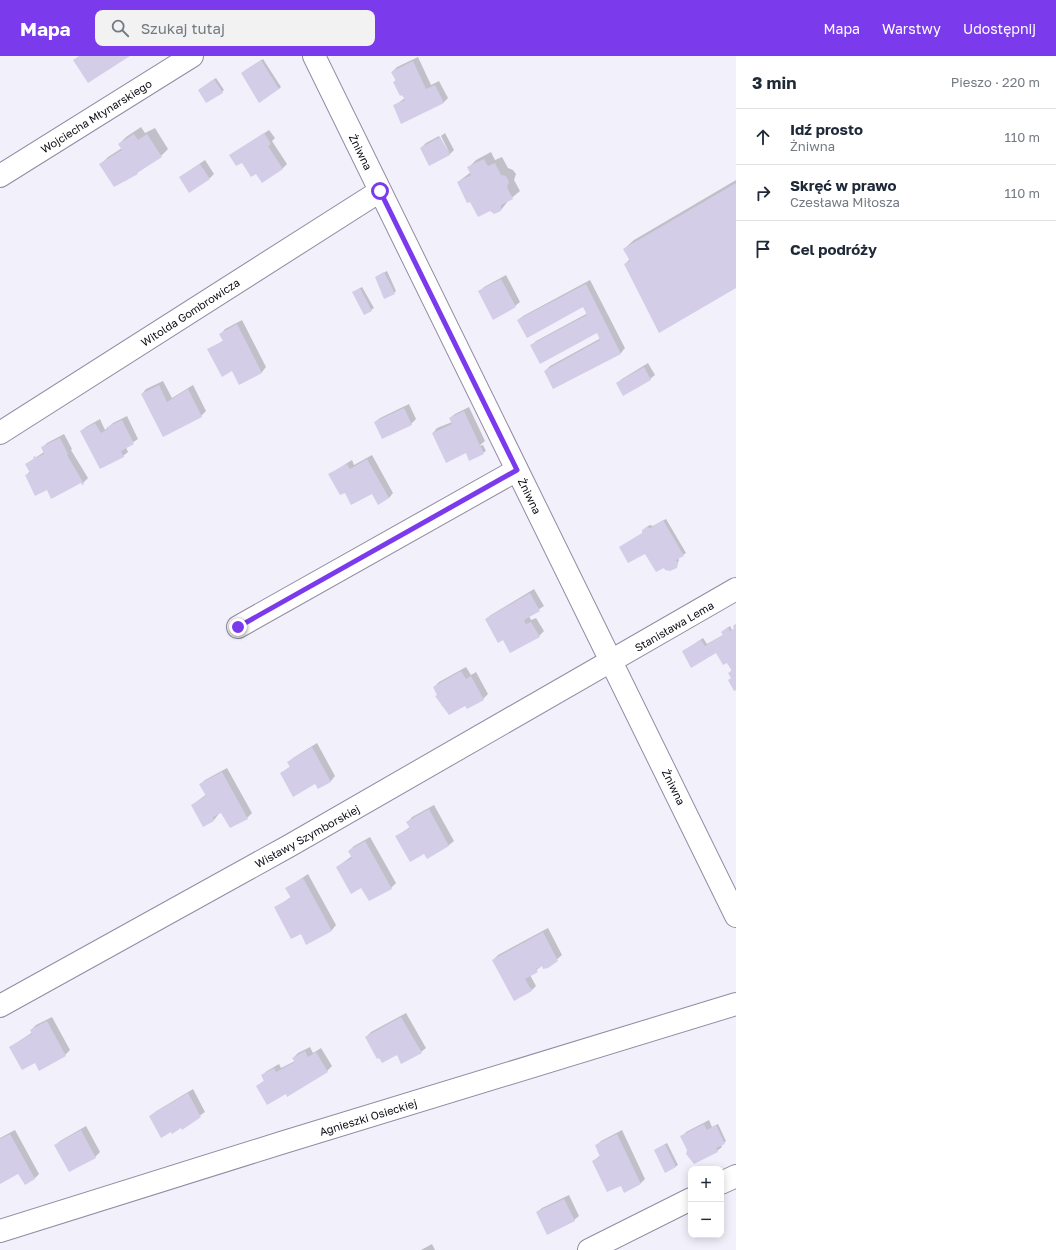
<!DOCTYPE html>
<html lang="pl">
<head>
<meta charset="utf-8">
<style>
  body { margin:0; font-family:"Golos Text",sans-serif; background:#f2f2f3; color:#1f2937 }
  .controls { position:absolute; right:12px; bottom:12px; display:grid; overflow:hidden; border-radius:8px; box-shadow:0 2px 10px #0003 }
  .controls button { width:36px; height:36px; display:grid; place-items:center; padding:0; border:0; border-bottom:1px solid #e0e1e3; background:#fff; color:#1f2937; font:20px sans-serif }
  .stop { position:absolute; width:12px; height:12px; margin:-9px; border:3px solid #7c3aed; border-radius:50%; background:#fff }
  .stop.end { background:#7c3aed; border-color:#fff; box-shadow:0 1px 4px #0008 }
  .list { margin:0; padding:0; list-style:none }
  h2 { display:flex; justify-content:space-between; align-items:center; height:52px; margin:0; padding:0 16px; font-size:17px }
  h2 small { font-size:13px; font-weight:400; color:#747a83 }
  .list li { display:grid; grid-template-columns:26px 1fr auto; gap:12px; align-items:center; box-sizing:border-box; height:56px; padding:0 16px; border-top:1px solid #e0e1e3 }
  .list b { display:block; font-size:15px; white-space:nowrap }
  .list p { margin:0; font-size:13px; white-space:nowrap; color:#747a83 }
  .list em { font-size:13px; font-style:normal; color:#747a83 }
  .icon { flex:none; width:22px; height:22px; fill:none; stroke:currentColor; stroke-width:2; stroke-linecap:round; stroke-linejoin:round }
  .map { position:relative; flex:none; width:736px; height:1194px; overflow:hidden }
  header { display:flex; align-items:center; gap:24px; box-sizing:border-box; height:56px; padding:0 20px; background:#7c3aed; color:#fff }
  header strong { font-size:19px }
  nav { display:flex; gap:22px; margin-inline-start:auto; font-size:14px }
  .search { width:280px; height:36px; background:#f2f2f3; display:flex; align-items:center; gap:10px; box-sizing:border-box; padding:0 14px; border-radius:8px; color:#747a83; font-size:15px }
  main { display:flex }
  aside { flex:1; background:#fff }
  .map>svg:first-child { display:block }
  .shadow { fill:#0003 }
  .building { fill:#d3cde7 }
  .lines { fill:none; stroke-linecap:round; stroke-linejoin:round }
  .street-casing { stroke:#918ba3; stroke-width:24 }
  .street { stroke:#fff; stroke-width:22 }
  .route { stroke:#7c3aed; stroke-width:5 }
  .labels { text-anchor:middle; dominant-baseline:central; stroke-width:3.5; stroke-linejoin:round; paint-order:stroke }
  .street-label { font-size:11px; fill:#0d0a13; stroke:#fff }
</style>
</head>
<body>
<header>
<strong>Mapa</strong>
<div class="search"><svg class="icon" aria-label="search" viewBox="0 0 24 24"><circle cx="10" cy="10" r="6"/><path d="M15 15l6 6"/></svg>Szukaj tutaj</div>
<nav><a>Mapa</a><a>Warstwy</a><a>Udostępnij</a></nav>
</header>
<main>
<div class="map">
<svg width="736" height="1194" viewBox="0 0 736 1194">
  <rect width="100%" height="100%" fill="#f2f0fb"/>
  <path class="shadow" d="M418,1l13,28 8,-4 9,17 -5,5 -49,3 11,-8 -11,-16 2,-2 -4,-8 5,-5z
    M263,3l18,28 -2,2 -35,-18z
    M216,22l8,12 -2,2 -23,-2z
    M141,71l4,6 10,-5 13,21 -7,7 -36,25 -24,-17 7,-7 14,-9 -3,-4 7,-7z
    M269,74l6,8 -3,3 15,23 -5,5 -26,4 -25,-18z
    M445,77l9,17 -4,4 -9,-18z
    M439,80l11,18 -21,10 -8,-16 5,-5z
    M491,96l4,8 7,-3 6,11 5,2 3,4 -2,6 6,11 -12,10 -7,9 -30,-9 -13,-19 13,-10 -2,-5 7,-7z
    M205,104l9,14 -4,4 -30,-1z
    M736,124v107l-111,-23 5,-5 -6,-10 10,-9z
    M387,215l9,20 -2,2 -18,-16z
    M506,219l14,27 -5,4 -36,-14 5,-5z
    M590,224l35,68 -4,5 -67,35 -9,-17 5,-5 51,-28 -4,-7 -65,14 4,-4 52,-28 -4,-7 -66,14 5,-4z
    M362,231l12,21 -9,6 -12,-22z
    M242,264l24,47 -4,5 -23,11 -7,-13 -23,-20 15,-10 -3,-6 4,-5z
    M648,307l7,12 -5,4 -33,4 5,-4z
    M163,325l9,17 21,-13 13,26 -5,5 -59,-22 4,-5z
    M409,348l7,15 -5,5 -36,-2 5,-4z
    M469,351l16,34 -6,5 4,-1 3,6 -16,9v-9l-37,-18 4,-5 15,-6 -2,-4 5,-4z
    M127,360l11,23 -12,8 2,5 -5,4 -42,-25 5,-4 14,-8 5,11 8,-7z
    M64,378l8,15 -1,1 17,28 -5,5 -2,-2 -34,7 -21,-12 4,-5 -4,-7 18,-12 -2,-4 5,-5z
    M372,399l21,38 -4,5 -17,-6 -27,-1 -15,-17 22,-14 2,5z
    M666,463l20,34 -8,5 1,2 -3,7 -33,-34 2,-5 5,-3 3,1z
    M534,533l10,17 -15,10 2,4 5,-2 8,13 -5,5 -36,2 -17,-19 5,-4z
    M736,568v65l-7,-16 3,-3 -5,-8 -10,-10 -32,-2 18,-12 4,6 16,-9 -1,-3 8,-6 2,4 3,-2 -1,-2z
    M466,611l5,8 5,-3 12,22 -5,5 -16,8 -1,-3 -24,2 -8,-19 5,-5z
    M317,687l18,33 -4,5 -13,7 -3,-5 -34,-10 10,-7 -2,-4 4,-4z
    M227,712l25,45 -5,5 -25,-7 -4,3v1l-4,5 -10,5 -12,-20 15,-11 -6,-10 4,-4z
    M434,749l20,36 -5,4 -22,12 -3,-5 -27,-16 13,-9 -2,-5 4,-5z
    M370,781l26,46 -5,5 -29,-1 -25,-20 15,-11 -3,-5 5,-5z
    M308,818l28,51 -4,5 -25,13 -6,-11 -26,-24 16,-11 -4,-9z
    M548,872l14,27 -14,12 -5,-2 -13,10 6,11 -4,4 -39,-30 5,-5z
    M406,957l20,35 -5,4 -24,2 -31,-17 5,-5z
    M52,961l18,33 -5,5 -55,-8 23,-15 -2,-2 5,-5z
    M310,991l3,6 8,-5 11,18 -5,5 -41,22 -29,-7 8,-6 -3,-5 5,-4 12,-7 2,4 14,-7 -2,-3 5,-5z
    M193,1033l12,23 -23,16 -32,-11 5,-5z
    M709,1064l3,7 6,-3 8,17 -5,4 1,2 -5,4 -29,-1 -6,-13 4,-5z
    M86,1070l14,26 -5,5 -40,-11 5,-5z
    M15,1074l24,44 -5,5 -15,-7 -19,10v-44z
    M622,1074l23,49 -4,4 -17,9 -3,-7 -28,-24 8,-6 -5,-9 5,-5z
    M667,1087l11,22 -12,7 -11,-22z
    M569,1139l10,21 -5,4 -37,-8 5,-4z
    M432,1188l3,6h-14z"/>
  <path class="building" d="M79,0h51l-42,27 -15,-23z
    M261,4l18,29 -20,14 -18,-30z
    M413,5l13,28 9,-4 9,18 -43,21 -8,-19 12,-5 -3,-5 -2,1 -7,-14 3,-1 -5,-9z
    M214,23l9,14 -17,10 -8,-13z
    M264,77l7,11 -3,2 15,23 -21,14 -6,-9 -5,3 -9,-14 -6,3 -7,-11z
    M134,78l4,6 9,-6 15,23 -25,16 1,1 -24,13 -15,-23 23,-14 -4,-6z
    M440,81l10,18 -21,11 -9,-18z
    M484,103l4,7 7,-3 6,12 5,1 3,6 -2,5 6,12 -12,6v6l-7,3 -4,-3 -12,6 -8,-15 -3,1 -10,-21 14,-7 -4,-8z
    M200,108l10,15 -21,14 -10,-16z
    M736,127v105l-77,45 -35,-69 6,-3 -7,-12z
    M384,216l11,22 -11,5 -9,-22z
    M501,223l15,28 -23,13 -15,-29z
    M586,228l35,70 -68,35 -9,-18 56,-31 -3,-7 -57,31 -10,-19 57,-30 -4,-8 -56,31 -10,-18z
    M360,232l12,23 -8,4 -12,-23z
    M237,268l25,49 -23,12 -7,-14 -10,6 -15,-28 16,-8 -4,-7z
    M644,311l7,13 -28,16 -7,-13z
    M159,329l8,17 21,-13 14,28 -39,20 -22,-43z
    M404,352l8,17 -30,14 -8,-17z
    M464,355l20,43 -15,7 -3,-8 -20,10 -14,-30 20,-9 -3,-6z
    M122,364l12,24 -13,7 3,6 -24,12 -20,-38 15,-8 6,10 7,-4 -1,-2z
    M60,382l8,16 -1,1 17,29 -2,1 -1,-2 -30,16 -4,-9 -12,6 -10,-21 5,-2 -5,-9 9,-5 -1,-2 2,-1 1,2 8,-4 -3,-7z
    M367,403l22,39 -11,7 -6,-11 -21,11 -6,-12 -5,2 -12,-21 19,-10 3,5z
    M663,464l21,36 -8,4 2,3 -1,5 -7,3 -5,-1 -1,-2 -8,4 -11,-18 -17,9 -9,-16 23,-14v-3l5,-3 3,1z
    M530,537l10,18 -16,9 2,4 5,-2 9,15 -30,16 -7,-13 -5,3 -13,-24z
    M736,568v66l-2,1 -6,-11 3,-2 -3,-5 4,-2 -5,-8 -4,2 -7,-12 -25,15 -9,-17 19,-11 4,6 18,-11 -2,-3 7,-5 2,4 4,-2 -1,-3z
    M461,615l5,8 5,-3 13,24 -17,9 -2,-3 -16,9 -14,-19 2,-1 -4,-8z
    M312,691l19,35 -13,7 -3,-5 -22,13 -13,-24 10,-6 -3,-5z
    M222,716l26,47 -18,9 -9,-15 -8,4 1,4 -11,6 -12,-22 15,-9 -7,-12z
    M429,753l20,37 -22,13 -3,-5 -14,8 -15,-26 15,-8 -4,-6z
    M365,785l27,48 -23,12 -8,-13 -10,6 -15,-27 16,-9 -4,-7z
    M303,822l29,53 -26,14 -5,-11 -10,5 -17,-32 17,-9 -6,-10z
    M543,876l15,29 -10,7 -5,1 -1,-3 -6,3 2,3 -13,7 7,12 -18,10 -22,-41z
    M401,961l21,36 -21,11 -4,-9 -15,8 -3,-5 -2,1 -12,-22z
    M47,965l19,35 -27,15 -4,-8 -13,7 -13,-23 23,-13 -2,-4z
    M305,995l3,6 8,-5 12,20 -41,25 -1,-3 -19,11 -11,-19 8,-5 -3,-6 13,-7 2,4 19,-10 -3,-4z
    M188,1037l13,24 -19,13 -1,-2 -9,6 -1,-2 -10,6 -12,-22z
    M704,1068l3,6 9,-5 9,19 -9,4 2,4 -24,12 -8,-10 1,-4 -7,-14z
    M81,1074l15,28 -27,14 -15,-27z
    M10,1078l25,45 -10,6 -7,-11 -18,10v-45z
    M617,1078l24,50 -17,9 -3,-7 -14,6 -15,-31 8,-4 -5,-12z
    M665,1088l11,23 -11,6 -11,-23z
    M564,1143l11,22 -28,14 -11,-23z"/>
  <g class="lines">
    <g class="street-casing">
      <path id="street" d="M314,0l422,860
        M0,120l192,-120
        M0,377l380,-242
        M238,571l279,-157
        M0,950l289,-160 447,-257
        M721,1127l15,-7
        M0,1175l281,-88 455,-139
        M589,1194l102,-51"/>
    </g>
    <use href="#street" class="street"/>
  </g>
  <g class="lines">
    <path class="route" d="M238,571l279,-157 -137,-279"/>
  </g>
  <g class="labels">
    <g class="street-label">
      <text transform="translate(96 60) rotate(-32)">Wojciecha Młynarskiego</text>
      <text transform="translate(361 96) rotate(64)">Żniwna</text>
      <text transform="translate(190 256) rotate(-33)">Witolda Gombrowicza</text>
      <text transform="translate(530 440) rotate(64)">Żniwna</text>
      <text transform="translate(674 570) rotate(-30)">Stanisława Lema</text>
      <text transform="translate(674 731) rotate(64)">Żniwna</text>
      <text transform="translate(307 780) rotate(-29)">Wisławy Szymborskiej</text>
      <text transform="translate(368 1061) rotate(-17)">Agnieszki Osieckiej</text>
    </g>
  </g>
</svg>
<div class="controls">
<button>+</button>
<button>−</button>
</div>
<div class="stop" style="left:380px;top:135px"></div>
<div class="stop end" style="left:238px;top:571px"></div>
</div>
<aside>
<h2>3 min<small>Pieszo · 220 m</small></h2>
<ul class="list">
<li><svg class="icon" aria-label="ahead" viewBox="0 0 24 24"><path d="M12 20V5M6 11l6-6 6 6"/></svg><div><b>Idź prosto</b><p>Żniwna</p></div><em>110 m</em></li>
<li><svg class="icon" aria-label="right" viewBox="0 0 24 24"><path d="M7 20v-9h11M14 6l5 5-5 5"/></svg><div><b>Skręć w prawo</b><p>Czesława Miłosza</p></div><em>110 m</em></li>
<li><svg class="icon" aria-label="arrive" viewBox="0 0 24 24"><path d="M6 21V4h12l-3 4 3 4H6"/></svg><div><b>Cel podróży</b></div></li>
</ul>
</aside>
</main>
</body>
</html>
